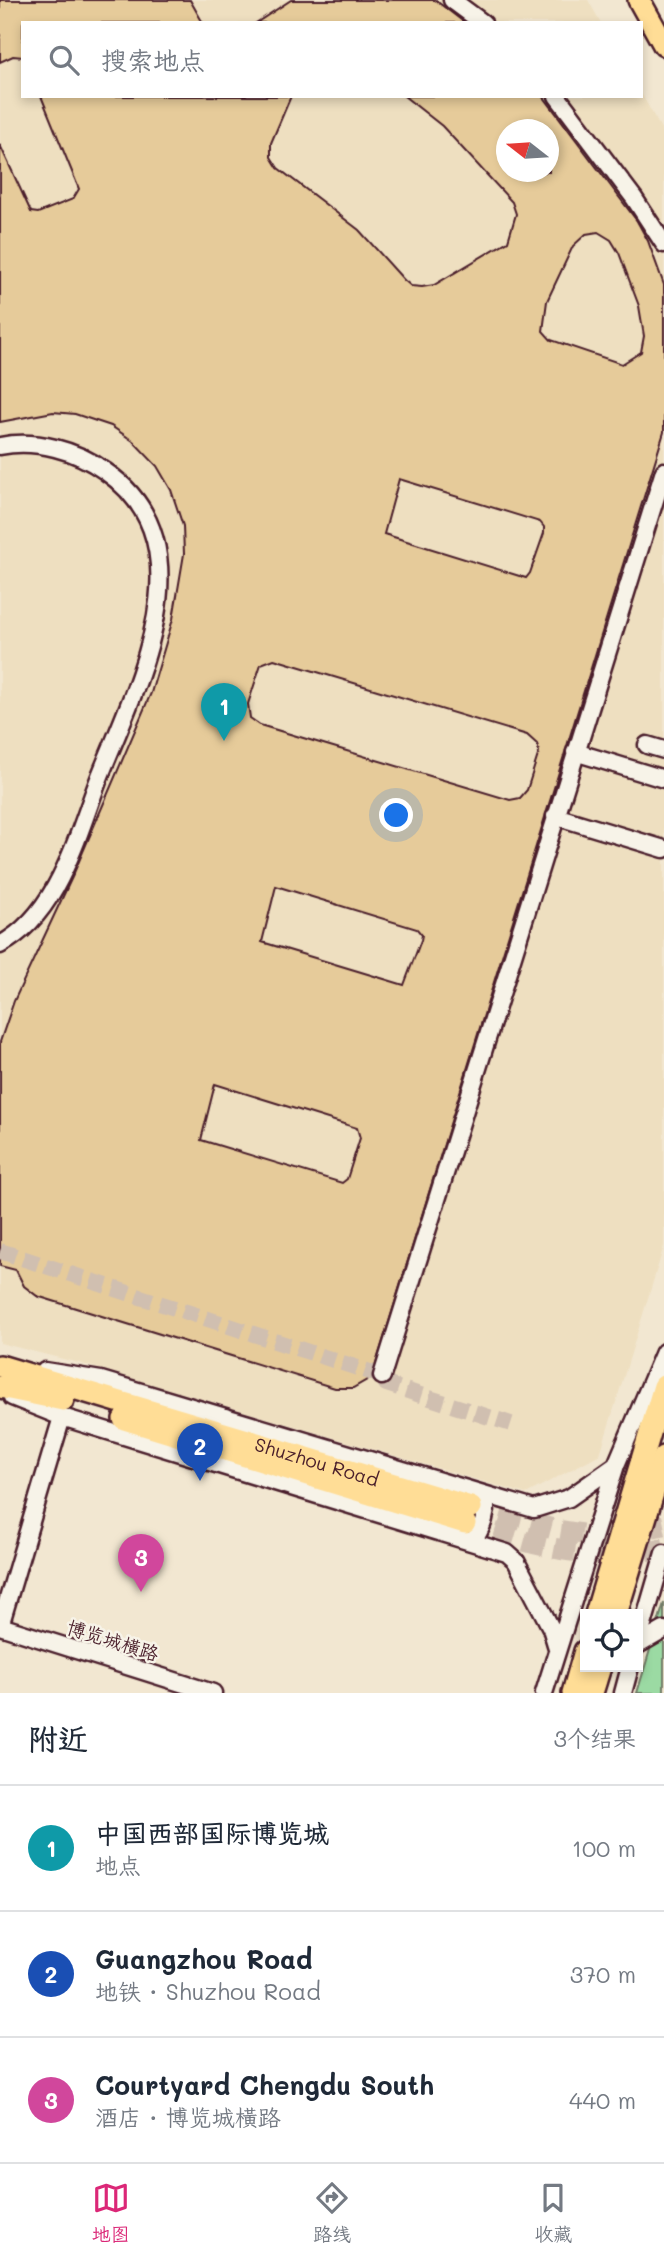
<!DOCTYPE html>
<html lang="zh">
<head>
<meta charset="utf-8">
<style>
  body { margin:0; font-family:Mali,"LXGW WenKai TC",sans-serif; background:#f6f6f7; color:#1f2937 }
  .controls { position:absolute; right:21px; bottom:21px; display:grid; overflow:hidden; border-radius:0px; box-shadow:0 4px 10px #0003 }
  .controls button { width:63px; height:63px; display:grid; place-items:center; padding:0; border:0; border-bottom:2px solid #e0e1e3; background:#fff; color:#1f2937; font:35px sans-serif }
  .compass { position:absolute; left:496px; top:119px; width:63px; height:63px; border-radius:50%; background:#fff; box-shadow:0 4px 10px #0003; rotate:287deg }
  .you { position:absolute; left:397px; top:816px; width:24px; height:24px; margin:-18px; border:5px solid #fff; border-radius:50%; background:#1a73e8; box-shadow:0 0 0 10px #1a73e833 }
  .badge { display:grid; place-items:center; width:46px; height:46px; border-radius:50%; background:#db2777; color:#fff; font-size:23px; font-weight:700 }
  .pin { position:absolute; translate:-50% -58px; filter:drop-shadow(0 2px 4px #0008) }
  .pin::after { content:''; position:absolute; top:37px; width:24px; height:21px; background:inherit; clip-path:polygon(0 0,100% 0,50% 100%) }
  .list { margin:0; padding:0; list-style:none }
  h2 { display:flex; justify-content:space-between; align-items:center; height:91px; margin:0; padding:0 28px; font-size:30px }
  h2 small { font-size:23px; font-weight:400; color:#747a83 }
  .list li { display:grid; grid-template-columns:46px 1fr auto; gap:21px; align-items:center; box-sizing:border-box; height:126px; padding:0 28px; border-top:2px solid #e0e1e3 }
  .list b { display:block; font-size:26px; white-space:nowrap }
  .list p { margin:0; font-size:23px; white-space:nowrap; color:#747a83 }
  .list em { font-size:23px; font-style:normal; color:#747a83 }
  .icon { flex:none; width:38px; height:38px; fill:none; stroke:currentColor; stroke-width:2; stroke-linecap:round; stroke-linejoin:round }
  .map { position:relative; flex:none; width:664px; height:1693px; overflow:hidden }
  .search { position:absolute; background:#fff; box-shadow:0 4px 10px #0003; left:21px; right:21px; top:21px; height:77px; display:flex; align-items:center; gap:18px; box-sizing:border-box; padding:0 24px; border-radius:0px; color:#747a83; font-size:26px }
  .sheet { height:469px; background:#fff }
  nav { display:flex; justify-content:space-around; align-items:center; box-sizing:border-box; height:98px; border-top:2px solid #e0e1e3; background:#fff; font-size:19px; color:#747a83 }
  nav a { display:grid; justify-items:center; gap:4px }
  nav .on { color:#db2777 }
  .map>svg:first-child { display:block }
  .built { fill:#eedfc0; fill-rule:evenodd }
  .green { fill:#9bdaa3; stroke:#727c67; stroke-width:2 }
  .building { fill:#e6cb9a; stroke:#4a1f2b; stroke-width:2; fill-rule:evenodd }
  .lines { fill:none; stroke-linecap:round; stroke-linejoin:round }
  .minor-tunnel { stroke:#d0bfb0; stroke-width:16; stroke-dasharray:16 8; stroke-linecap:butt }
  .major-tunnel { stroke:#d0bfb0; stroke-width:21; stroke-dasharray:21 10; stroke-linecap:butt }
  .minor-casing { stroke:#4a1f2b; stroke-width:21 }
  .major-casing { stroke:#4a1f2b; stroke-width:26 }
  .minor { stroke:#f7f3e8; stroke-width:16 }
  .major { stroke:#ffdd96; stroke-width:21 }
  .labels { text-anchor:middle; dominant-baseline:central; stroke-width:5; stroke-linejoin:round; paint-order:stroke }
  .street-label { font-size:19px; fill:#4a1f2b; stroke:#f7f3e8 }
</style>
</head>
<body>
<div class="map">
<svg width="664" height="1693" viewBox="0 0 664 1693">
  <rect width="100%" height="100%" fill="#f2e7d1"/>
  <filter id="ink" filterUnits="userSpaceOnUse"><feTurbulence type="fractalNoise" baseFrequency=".0143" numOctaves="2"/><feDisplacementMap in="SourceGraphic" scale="14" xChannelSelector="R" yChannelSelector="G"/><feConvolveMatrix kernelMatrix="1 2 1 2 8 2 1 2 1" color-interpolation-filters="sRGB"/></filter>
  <g filter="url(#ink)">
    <path class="built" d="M0,0h588l13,23h-578v73h618v-3l23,41v1112l-64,208 -74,40 -447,-131 -79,-20zM506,130h42v42h-42z"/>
    <path class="green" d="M664,1603v90h-27z"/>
    <path class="building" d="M0,0h190l13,23h-180v34l-10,-1 -13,6z
      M291,0h144l30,23h-209z
      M41,96h250l-20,47v14l7,11 81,62 45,50 7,6 11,1 12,-2 74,-44 8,-27 -4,-12 -70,-76 -38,-30h139l94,125 11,20 16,44v147l-292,945 -19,11h-18l-298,-92 -13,-10 -8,-16 -16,-4v-224l14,-41 59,-126 78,-182 22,-74 11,-65 -1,-28 -12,-36 -14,-24 -24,-25 -22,-15 -36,-12 -22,-2 -53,10v-277l31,67 7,1 35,-14 6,-10zM507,130h42v42h-42zM598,232l13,8 8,13 20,53 5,30 -3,16 -19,12 -71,-24 -8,-9 4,-30 26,-55 13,-12zM399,479l141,43 4,5v6l-14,40 -4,5 -142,-44zM274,659l253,76 10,9 2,8 -12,38 -7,8 -10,2 -250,-75 -10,-7 -2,-14 13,-40zM276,886l141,43 5,6 -1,5 -17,45 -142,-43zM215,1084l142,44 3,10 -13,41 -5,4 -141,-43z"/>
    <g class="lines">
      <path class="minor-tunnel" d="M0,1251l382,125 4,8 125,40"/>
      <path class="major-tunnel" d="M471,1507l86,23 46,7 61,-12
        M465,1523c73,23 122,40 199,25"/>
      <g class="minor-casing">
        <path id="minor" d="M452,0l31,23
          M557,96l77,102 30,46
          M0,446c36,-7 76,4 105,25 106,73 31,214 -5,305 -23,59 -41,138 -100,169
          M647,745l17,5
          M575,752l89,27
          M555,816l109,33
          M45,1371l56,9 433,129 35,-11 47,-33
          M382,1376l282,-905
          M12,1397l50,20 445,136 9,8 35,67 6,20
          M472,1541c11,-11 16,-30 14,-46
          M0,1626l213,67
          M0,1626l62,-209
          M638,1642l26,-89
          M638,1645l26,-15
          M544,1693l72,-228 48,-113
          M623,1693l7,-26"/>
      </g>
      <g class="major-casing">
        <g id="major">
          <path d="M639,0l25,45"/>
          <path id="s1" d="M0,1366l471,141"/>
          <path d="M0,1387l63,13"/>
          <path d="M124,1419l341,104"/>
          <path d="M596,1614l68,-228"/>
          <path d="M616,1614l48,-157"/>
          <path d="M573,1693l12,-42"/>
          <path d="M592,1693l8,-26"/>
        </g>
      </g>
      <use href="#minor" class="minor"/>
      <use href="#major" class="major"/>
    </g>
  </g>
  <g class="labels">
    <g class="street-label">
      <text stroke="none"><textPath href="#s1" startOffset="331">Shuzhou Road</textPath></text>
      <text transform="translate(113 1640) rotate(17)">博览城横路</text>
    </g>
  </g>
</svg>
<div class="controls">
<button><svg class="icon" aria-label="locate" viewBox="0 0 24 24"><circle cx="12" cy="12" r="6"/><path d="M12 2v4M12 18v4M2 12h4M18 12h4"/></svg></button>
</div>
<svg class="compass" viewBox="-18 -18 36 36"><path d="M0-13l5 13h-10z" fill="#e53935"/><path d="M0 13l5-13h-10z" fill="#747a83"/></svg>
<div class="you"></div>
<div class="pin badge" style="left:224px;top:741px;background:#0f9aa8">1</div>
<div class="pin badge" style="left:200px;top:1481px;background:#1a4fb4">2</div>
<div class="pin badge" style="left:141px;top:1592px;background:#d1479c">3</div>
<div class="search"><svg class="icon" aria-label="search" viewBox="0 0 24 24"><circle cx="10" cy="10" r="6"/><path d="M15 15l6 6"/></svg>搜索地点</div>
</div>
<section class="sheet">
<h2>附近<small>3个结果</small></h2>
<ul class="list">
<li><span class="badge" style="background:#0f9aa8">1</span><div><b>中国西部国际博览城</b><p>地点</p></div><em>100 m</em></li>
<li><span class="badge" style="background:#1a4fb4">2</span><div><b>Guangzhou Road</b><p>地铁 · Shuzhou Road</p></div><em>370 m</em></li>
<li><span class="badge" style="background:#d1479c">3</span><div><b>Courtyard Chengdu South</b><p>酒店 · 博览城横路</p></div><em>440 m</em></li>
</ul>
</section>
<nav>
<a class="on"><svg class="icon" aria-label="map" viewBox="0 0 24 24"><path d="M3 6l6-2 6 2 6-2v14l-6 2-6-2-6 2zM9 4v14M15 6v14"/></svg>地图</a>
<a><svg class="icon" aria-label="directions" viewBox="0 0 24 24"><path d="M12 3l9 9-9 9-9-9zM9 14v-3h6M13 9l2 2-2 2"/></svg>路线</a>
<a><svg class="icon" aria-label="saved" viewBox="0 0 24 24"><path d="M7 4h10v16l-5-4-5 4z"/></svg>收藏</a>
</nav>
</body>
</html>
